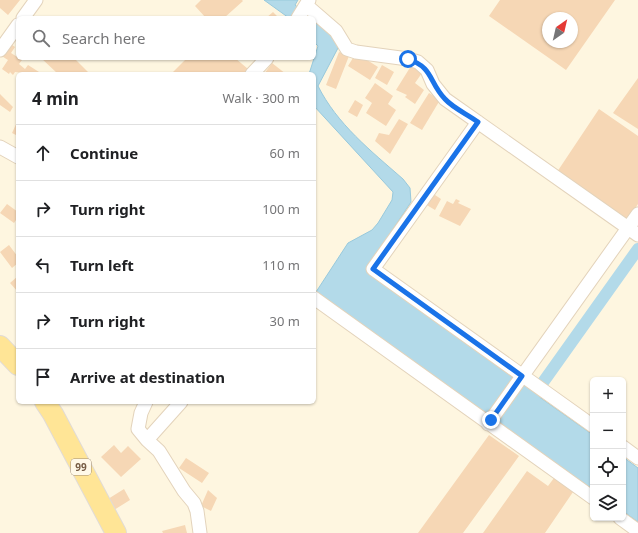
<!DOCTYPE html>
<html lang="en">
<head>
<meta charset="utf-8">
<style>
  body { margin:0; font-family:"Noto Sans",sans-serif; background:#f6f6f6; color:#202124 }
  .controls { position:absolute; right:12px; bottom:12px; display:grid; overflow:hidden; border-radius:6px; box-shadow:0 1px 3px #0004 }
  .controls button { width:36px; height:36px; display:grid; place-items:center; padding:0; border:0; border-bottom:1px solid #e0e0e0; background:#fff; color:#202124; font:20px sans-serif }
  .compass { position:absolute; left:542px; top:12px; width:36px; height:36px; border-radius:50%; background:#fff; box-shadow:0 1px 3px #0004; rotate:34deg }
  .stop { position:absolute; width:12px; height:12px; margin:-9px; border:3px solid #1a73e8; border-radius:50%; background:#fff }
  .stop.end { background:#1a73e8; border-color:#fff; box-shadow:0 1px 4px #0008 }
  .list { margin:0; padding:0; list-style:none }
  h2 { display:flex; justify-content:space-between; align-items:center; height:52px; margin:0; padding:0 16px; font-size:17px }
  h2 small { font-size:13px; font-weight:400; color:#757577 }
  .list li { display:grid; grid-template-columns:26px 1fr auto; gap:12px; align-items:center; box-sizing:border-box; height:56px; padding:0 16px; border-top:1px solid #e0e0e0 }
  .list b { display:block; font-size:15px; white-space:nowrap }
  .list em { font-size:13px; font-style:normal; color:#757577 }
  .icon { flex:none; width:22px; height:22px; fill:none; stroke:currentColor; stroke-width:2; stroke-linecap:round; stroke-linejoin:round }
  .map { position:relative; flex:none; width:638px; height:533px; overflow:hidden }
  .search { position:absolute; background:#fff; box-shadow:0 1px 3px #0004; left:16px; top:16px; width:300px; height:44px; display:flex; align-items:center; gap:10px; box-sizing:border-box; padding:0 14px; border-radius:6px; color:#757577; font-size:15px }
  .panel { position:absolute; background:#fff; box-shadow:0 1px 3px #0004; left:16px; top:72px; width:300px; height:332px; border-radius:6px }
  .map>svg:first-child { display:block }
  .water { fill:#b3dae9; stroke:#98c9dc }
  .lines { fill:none; stroke-linecap:round; stroke-linejoin:round }
  .canal { stroke:#b3dae9; stroke-width:12 }
  .building { fill:#f6d7b5; fill-rule:evenodd }
  .minor-casing { stroke:#e3d3bb; stroke-width:15 }
  .primary-casing { stroke:#e1dbd6; stroke-width:22 }
  .minor { stroke:#fff; stroke-width:13 }
  .primary { stroke:#ffe596; stroke-width:20 }
  .route { stroke:#1a73e8; stroke-width:5 }
  .labels { text-anchor:middle; dominant-baseline:central; stroke-width:3; stroke-linejoin:round; paint-order:stroke }
  .shield { fill:#fff9e8; stroke:#a08c76; stroke-width:1 }
  .shield-label { font-size:10px; font-weight:bold; fill:#775d45 }
</style>
</head>
<body>
<div class="map">
<svg width="638" height="533" viewBox="0 0 638 533">
  <rect width="100%" height="100%" fill="#fef6e0"/>
  <path class="water" d="M264,0h34l-3,5 9,7 2,-1 28,24 4,13 -20,38c19,38 53,65 85,93l7,9 1,14 -45,68 134,97 2,-1 12,9v4l-7,9 6,5 8,-9h5l14,8 -2,4 55,39v55l-83,-59 -2,2 -12,-9v-4l6,-10 -6,-5 -7,10 -5,1 -12,-8v-4l-156,-112 32,-49 24,-13 6,-7 14,-23 1,-8 -79,-86v-32h-5l9,-28 -4,-4v-24h-25z
    M623,457l15,11v54l-15,-11z"/>
  <g class="lines">
    <path class="canal" d="M534,395l104,-146"/>
  </g>
  <path class="building" d="M0,0h20l-12,15 -8,-7z
    M201,0h41l1,1 -19,17h-18l-11,-12z
    M500,0h115l-49,70 -77,-54zM548,18h24v24h-24z
    M273,12l6,6h-13z
    M8,42l7,5 -4,6 11,7 -3,4 6,5 3,-4 11,7 -2,2 -22,-2 -2,3 -3,-3 -1,2 -7,-5 6,-9 -8,-5z
    M339,52l10,4 -13,33 -10,-4z
    M356,53l22,14 -8,13 -22,-14z
    M41,58h33l16,16h-32z
    M187,58h48l13,11 -5,5h-72z
    M272,63l14,11h-22z
    M382,65l12,7 -7,13 -12,-7z
    M411,66l11,7 -7,10 9,7 -9,14 -10,-7 2,-2 -11,-5z
    M638,78v51l-25,-16z
    M375,83l18,13 -5,8 8,6 -10,16 -20,-13 6,-10 -7,-5z
    M429,93l11,7 -18,30 -12,-7z
    M0,94l13,13 -3,5 -10,-7z
    M355,100l8,5 -6,12 -9,-5z
    M599,109l39,27v68l-11,16 -70,-48z
    M399,119l9,5 -18,30 -15,-13 4,-8 10,2z
    M18,120v16l-6,-3z
    M432,193l9,6 -6,11 -10,-6z
    M456,199l4,2 -2,2 13,6 -11,17 -21,-10 8,-15 6,3z
    M7,204l11,8v5l-4,6 -14,-10z
    M9,245l9,12v6l-6,5 -12,-16z
    M18,276v16l-8,-9z
    M489,435l30,21 -56,77h-45z
    M114,445l7,8 7,-7 13,13 -20,18 -20,-20z
    M186,458l23,15 -7,10 -23,-15z
    M527,471l21,15 6,-8 19,14 -28,41h-62z
    M124,489l6,11 -16,10 -6,-11z
    M208,490l9,8 -6,13 -10,-5z
    M185,525l2,8h-24l-1,-2z"/>
  <g class="lines">
    <g class="minor-casing">
      <path id="minor" d="M306,5l30,26 11,18 9,3 52,7 10,3 9,8 6,14 12,15 193,136
        M23,18l13,-18
        M298,18l11,-18
        M0,50l18,-25
        M252,74l15,-16
        M478,122l-105,147 220,157
        M0,147l18,10
        M314,298l279,200
        M146,402l-5,11 -3,16 9,11 12,11 25,40 10,12 3,8 3,22
        M488,424l150,-210
        M147,440l34,-38
        M623,447l15,11
        M620,518l18,13"/>
    </g>
    <g class="primary-casing">
      <path id="primary" d="M0,346l18,19
        M45,402l8,12 63,119"/>
    </g>
    <use href="#minor" class="minor"/>
    <use href="#primary" class="primary"/>
  </g>
  <g class="lines">
    <path class="route" d="M408,59c26,9 20,22 37,40 8,9 22,15 33,23l-105,147 149,107 -31,44"/>
  </g>
  <g class="labels">
    <rect class="shield" x="71" y="459" width="20" height="16" rx="3"/>
    <g class="shield-label">
      <text x="81" y="467">99</text>
    </g>
  </g>
</svg>
<div class="controls">
<button>+</button>
<button>−</button>
<button><svg class="icon" aria-label="locate" viewBox="0 0 24 24"><circle cx="12" cy="12" r="6"/><path d="M12 2v4M12 18v4M2 12h4M18 12h4"/></svg></button>
<button><svg class="icon" aria-label="layers" viewBox="0 0 24 24"><path d="M12 4l9 5-9 5-9-5zM3 14l9 5 9-5"/></svg></button>
</div>
<svg class="compass" viewBox="-18 -18 36 36"><path d="M0-13l5 13h-10z" fill="#e53935"/><path d="M0 13l5-13h-10z" fill="#757577"/></svg>
<div class="stop" style="left:408px;top:59px"></div>
<div class="stop end" style="left:491px;top:420px"></div>
<div class="search"><svg class="icon" aria-label="search" viewBox="0 0 24 24"><circle cx="10" cy="10" r="6"/><path d="M15 15l6 6"/></svg>Search here</div>
<section class="panel">
<h2>4 min<small>Walk · 300 m</small></h2>
<ul class="list">
<li><svg class="icon" aria-label="ahead" viewBox="0 0 24 24"><path d="M12 20V5M6 11l6-6 6 6"/></svg><div><b>Continue</b></div><em>60 m</em></li>
<li><svg class="icon" aria-label="right" viewBox="0 0 24 24"><path d="M7 20v-9h11M14 6l5 5-5 5"/></svg><div><b>Turn right</b></div><em>100 m</em></li>
<li><svg class="icon" aria-label="left" viewBox="0 0 24 24"><path d="M17 20v-9H6M10 6l-5 5 5 5"/></svg><div><b>Turn left</b></div><em>110 m</em></li>
<li><svg class="icon" aria-label="right" viewBox="0 0 24 24"><path d="M7 20v-9h11M14 6l5 5-5 5"/></svg><div><b>Turn right</b></div><em>30 m</em></li>
<li><svg class="icon" aria-label="arrive" viewBox="0 0 24 24"><path d="M6 21V4h12l-3 4 3 4H6"/></svg><div><b>Arrive at destination</b></div></li>
</ul>
</section>
</div>
</body>
</html>
